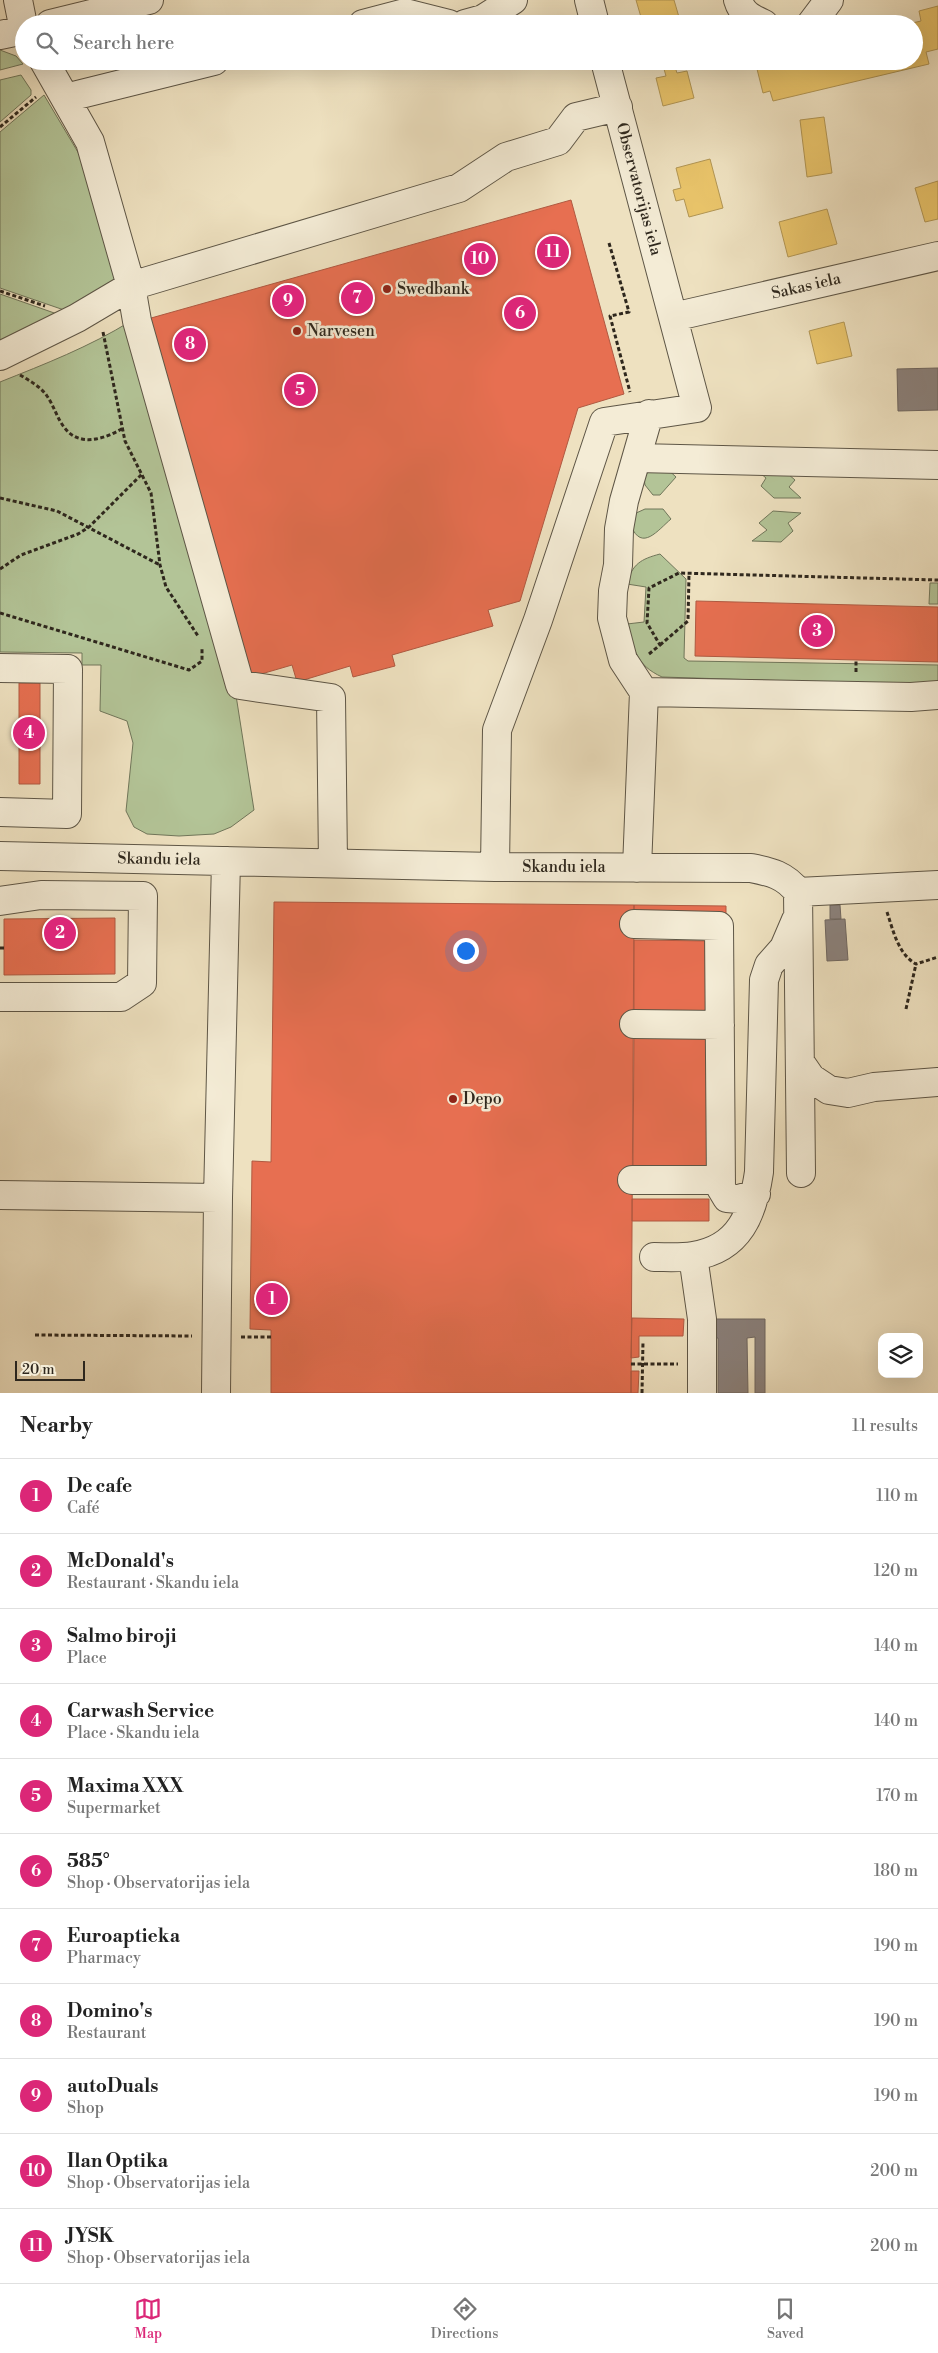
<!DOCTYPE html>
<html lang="en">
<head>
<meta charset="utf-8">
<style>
  body { margin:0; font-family:"Libre Bodoni",serif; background:#f2f2f2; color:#222 }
  .controls { position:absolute; right:15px; bottom:15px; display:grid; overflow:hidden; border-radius:10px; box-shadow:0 5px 20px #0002 }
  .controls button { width:45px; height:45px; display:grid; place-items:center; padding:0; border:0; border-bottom:1px solid #e0e0e0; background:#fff; color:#222; font:25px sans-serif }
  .scale { position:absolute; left:15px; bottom:12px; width:70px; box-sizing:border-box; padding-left:5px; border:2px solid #2e271d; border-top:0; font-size:14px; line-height:18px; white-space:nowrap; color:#2e271d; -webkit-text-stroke:4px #f4ecd6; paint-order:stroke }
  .you { position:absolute; left:465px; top:950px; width:18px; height:18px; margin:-12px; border:4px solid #fff; border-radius:50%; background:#1a73e8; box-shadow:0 0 0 8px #1a73e833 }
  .badge { display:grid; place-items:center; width:32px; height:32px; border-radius:50%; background:#db2777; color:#fff; font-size:16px; font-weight:700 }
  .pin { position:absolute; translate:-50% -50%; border:2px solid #fff; box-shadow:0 1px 5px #0006 }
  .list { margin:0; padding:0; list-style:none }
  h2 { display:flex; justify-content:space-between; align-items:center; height:65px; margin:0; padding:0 20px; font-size:21px }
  h2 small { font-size:16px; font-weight:400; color:#767676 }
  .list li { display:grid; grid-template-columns:32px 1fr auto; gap:15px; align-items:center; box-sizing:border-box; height:75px; padding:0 20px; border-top:1px solid #e0e0e0 }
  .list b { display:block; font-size:19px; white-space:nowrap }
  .list p { margin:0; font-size:16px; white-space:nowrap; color:#767676 }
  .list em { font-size:16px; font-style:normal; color:#767676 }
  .icon { flex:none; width:28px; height:28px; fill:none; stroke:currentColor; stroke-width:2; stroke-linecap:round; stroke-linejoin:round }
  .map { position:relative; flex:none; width:938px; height:1393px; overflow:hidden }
  .search { position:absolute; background:#fff; box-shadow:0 5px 20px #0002; left:15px; right:15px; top:15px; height:55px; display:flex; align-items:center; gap:12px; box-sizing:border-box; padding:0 18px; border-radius:28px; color:#767676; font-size:19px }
  .sheet { height:890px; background:#fff }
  nav { display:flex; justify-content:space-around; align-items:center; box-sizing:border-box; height:70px; border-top:1px solid #e0e0e0; background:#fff; font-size:14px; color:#767676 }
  nav a { display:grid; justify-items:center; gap:2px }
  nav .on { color:#db2777 }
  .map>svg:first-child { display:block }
  .green { fill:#b3c497; stroke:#70765a }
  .homes { fill:#e9c46a; stroke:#b19553 }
  .shops { fill:#e76f51; stroke:#b05941 }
  .industry { fill:#8a817c; stroke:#6e6660 }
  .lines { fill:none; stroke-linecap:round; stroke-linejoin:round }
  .minor-casing { stroke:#5e5646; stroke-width:30 }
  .path { stroke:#2e271d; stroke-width:3; stroke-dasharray:4 2.5; stroke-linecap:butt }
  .minor { stroke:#f4ecd6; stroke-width:28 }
  .poi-dot { fill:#8f2418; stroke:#f4ecd6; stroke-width:2 }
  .labels { text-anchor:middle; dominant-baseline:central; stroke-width:5; stroke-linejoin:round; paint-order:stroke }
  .street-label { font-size:16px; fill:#2e271d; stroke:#f4ecd6 }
  .poi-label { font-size:16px; fill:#2e271d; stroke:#f4ecd6; text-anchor:start }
</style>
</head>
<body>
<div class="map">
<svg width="938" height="1393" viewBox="0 0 938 1393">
  <rect width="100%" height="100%" fill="#eee1c0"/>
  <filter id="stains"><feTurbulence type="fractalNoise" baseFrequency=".004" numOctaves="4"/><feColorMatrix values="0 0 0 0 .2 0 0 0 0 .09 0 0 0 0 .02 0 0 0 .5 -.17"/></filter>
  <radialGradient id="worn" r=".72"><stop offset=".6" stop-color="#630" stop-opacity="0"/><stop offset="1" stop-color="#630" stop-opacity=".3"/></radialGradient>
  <path class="green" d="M0,50l16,6 7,8 -23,6z
    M21,75l10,15v5l-31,27v-42z
    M44,95l41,69 31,108 -1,8 -48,31 -67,-23v-156z
    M0,294l60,21 -60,28z
    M131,321l104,368 19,121 -23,17 -17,7 -35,2 -32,-2 -13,-7 -8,-16 7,-68 -6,-22 -27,-10 1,-46h-19v-12l-82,-1v-270c45,-18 89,-35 131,-61z
    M664,466l12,11 -16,18h-7l-8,-10 -1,-6 6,-11z
    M753,467l28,1 14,12 -6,7 12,11h-27l-13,-12 5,-8z
    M645,509h18l8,10c-13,11 -29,33 -40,7l3,-12z
    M773,511l28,2 -13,10 5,8 -12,11 -29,-1 15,-11 -8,-7z
    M660,554l26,25 -2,79 4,3 250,4v19l-18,1 -258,-8c-26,-12 -28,-27 -35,-53l17,-2 2,-35 -19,-3c5,-20 14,-25 33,-30z
    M930,583h8v21h-9z"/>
  <path class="homes" d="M636,0h38l7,24h-38z
    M938,6v43l-12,3 3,12 -156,37 -3,-10 -7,2 -8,-32h159v-37h-6l13,-3 -2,-10z
    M675,67l2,6 10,-2 7,27 -31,8 -7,-28 10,-2 -2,-7z
    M824,117l8,56 -25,4 -7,-57z
    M710,159l13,49 -34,9 -5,-18 -8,2 -3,-11 8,-2 -5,-20z
    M938,181v38l-13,3 -10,-34z
    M827,209l10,35 -49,13 -9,-35z
    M844,322l8,34 -35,8 -8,-33z"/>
  <path class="shops" d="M571,200l53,194 -46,14 -58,193 -32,9 5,16 -101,29 3,11 -42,11 -3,-11 -53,16 -5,-17 -48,14 -100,-359z
    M696,601l242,6v55l-243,-6z
    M19,683h21v101h-21z
    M274,902l360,3 -3,488h-360v-63l-21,-1 2,-168 19,1z
    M634,905l92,1v11l-92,-1z
    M115,918v56l-111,1v-56z
    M634,940l77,1 -1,73 -76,-2z
    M634,1036h73v134h-74z
    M632,1199h77v22h-77z
    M632,1318l52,1 -1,17h-44v21l-8,1z
    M631,1371h8l-1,22h-7z"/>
  <path class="industry" d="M938,368v42l-40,1 -1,-42z
    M830,905h10l1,14h-11z
    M845,919l3,41 -21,1 -2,-41z
    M709,1319h56v74h-10v-56l-8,1 1,55h-30v-55h-8z"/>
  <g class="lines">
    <g class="minor-casing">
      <path id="minor" d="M18,0l6,30
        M589,0l6,24
        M738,0c4,14 13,18 26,24
        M50,24l99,-24
        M363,24l42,-11 44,11
        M465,24l18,-5 30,-19
        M811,24l18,-24
        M0,35l24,-5
        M44,61l46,81 41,144 6,35 103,364 91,13 2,165
        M65,98l149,-37
        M673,317l265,-61
        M0,356l77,-38 54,-32 328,-98 47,-31 52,-16 18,-24 42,-10
        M638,458l300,7
        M0,668l68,1 -1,145 -67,-2
        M644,692l267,5 27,-2
        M0,856l495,11 256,1c20,4 34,7 47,24l3,281
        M495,867l2,-137 41,-110 66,-198 93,-14 -92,-347
        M637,868l7,-176 -21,-32 -11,-42 1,-27 5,-26 1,-36 5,-28 25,-87
        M798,892l140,-7
        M0,901l41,-6 102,1 -1,87 -21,14h-121
        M634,924l85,2 2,262 6,10 12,1 17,-5
        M634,1024l86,1
        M800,1062l11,16 18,12 19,3 26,-6 64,-5
        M632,1180h89
        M0,1195l218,3 -2,195
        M218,1198l8,-337
        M693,1256l9,63v74
        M654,1257c13,0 27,1 39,-1 47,-7 60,-43 66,-84l5,-192 5,-15 15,-17 12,-28"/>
    </g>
    <path class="path" d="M0,127l36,-30
      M609,243l20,69 -19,4 20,76
      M0,291l45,15
      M103,332l22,109 26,52 9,72 6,22 32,49
      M20,375c10,6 21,12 27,21 7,10 10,22 17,31 15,21 41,12 59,1
      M0,498l57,13 103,54
      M0,569l21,-14 57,-21 11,-7 53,-53
      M0,613l189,57 13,-9v-12
      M660,645l28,-24 1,-47
      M649,654l11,-9 -13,-22 2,-35 30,-15 259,7
      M856,672v-12
      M887,912c6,18 11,42 29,52l22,-7
      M0,948h4
      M906,1009l10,-45
      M35,1335l157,1
      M241,1337h30
      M631,1364h47
      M642,1393l1,-52"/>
    <use href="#minor" class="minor"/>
  </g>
  <g class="poi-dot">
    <circle cx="387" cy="289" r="5"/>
    <circle cx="297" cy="331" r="5"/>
    <circle cx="453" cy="1099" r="5"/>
  </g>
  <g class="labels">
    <g class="street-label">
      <text transform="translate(639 189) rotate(75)">Observatorijas iela</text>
      <text transform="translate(806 286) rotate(-13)">Sakas iela</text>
      <text transform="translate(159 859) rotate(1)">Skandu iela</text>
      <text x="564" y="867">Skandu iela</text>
    </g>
    <g class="poi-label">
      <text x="397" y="289">Swedbank</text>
      <text x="307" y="331">Narvesen</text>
      <text x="463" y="1099">Depo</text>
    </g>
  </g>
  <rect width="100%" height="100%" filter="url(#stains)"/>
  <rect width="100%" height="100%" fill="url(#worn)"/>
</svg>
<div class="controls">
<button><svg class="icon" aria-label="layers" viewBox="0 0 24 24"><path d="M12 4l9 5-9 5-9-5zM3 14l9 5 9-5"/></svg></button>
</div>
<div class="scale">20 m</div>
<div class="you"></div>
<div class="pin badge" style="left:272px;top:1299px">1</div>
<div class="pin badge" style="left:60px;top:933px">2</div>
<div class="pin badge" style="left:817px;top:631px">3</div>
<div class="pin badge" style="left:29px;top:733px">4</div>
<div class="pin badge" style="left:300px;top:390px">5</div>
<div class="pin badge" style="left:520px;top:313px">6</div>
<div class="pin badge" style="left:357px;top:298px">7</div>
<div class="pin badge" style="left:190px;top:344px">8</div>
<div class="pin badge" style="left:288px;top:301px">9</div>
<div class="pin badge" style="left:480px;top:259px">10</div>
<div class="pin badge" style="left:553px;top:252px">11</div>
<div class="search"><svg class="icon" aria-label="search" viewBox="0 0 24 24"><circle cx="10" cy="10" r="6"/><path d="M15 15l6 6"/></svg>Search here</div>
</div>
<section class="sheet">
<h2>Nearby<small>11 results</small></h2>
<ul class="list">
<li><span class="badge">1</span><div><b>De cafe</b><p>Café</p></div><em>110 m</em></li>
<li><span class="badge">2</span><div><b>McDonald's</b><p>Restaurant · Skandu iela</p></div><em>120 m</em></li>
<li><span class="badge">3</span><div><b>Salmo biroji</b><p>Place</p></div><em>140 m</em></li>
<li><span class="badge">4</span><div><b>Carwash Service</b><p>Place · Skandu iela</p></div><em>140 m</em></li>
<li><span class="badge">5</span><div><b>Maxima XXX</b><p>Supermarket</p></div><em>170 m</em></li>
<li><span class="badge">6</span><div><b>585°</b><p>Shop · Observatorijas iela</p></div><em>180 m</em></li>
<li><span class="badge">7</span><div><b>Euroaptieka</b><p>Pharmacy</p></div><em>190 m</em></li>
<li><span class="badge">8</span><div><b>Domino's</b><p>Restaurant</p></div><em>190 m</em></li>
<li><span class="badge">9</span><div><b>autoDuals</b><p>Shop</p></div><em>190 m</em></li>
<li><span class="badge">10</span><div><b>Ilan Optika</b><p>Shop · Observatorijas iela</p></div><em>200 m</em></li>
<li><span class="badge">11</span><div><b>JYSK</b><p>Shop · Observatorijas iela</p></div><em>200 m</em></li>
</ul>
</section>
<nav>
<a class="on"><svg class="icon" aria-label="map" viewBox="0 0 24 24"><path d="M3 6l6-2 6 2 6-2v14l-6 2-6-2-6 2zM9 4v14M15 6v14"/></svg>Map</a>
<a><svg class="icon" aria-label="directions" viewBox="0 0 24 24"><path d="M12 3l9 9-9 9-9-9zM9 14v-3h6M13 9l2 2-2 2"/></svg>Directions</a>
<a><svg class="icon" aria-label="saved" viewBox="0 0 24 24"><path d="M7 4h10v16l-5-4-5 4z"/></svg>Saved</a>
</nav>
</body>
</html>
